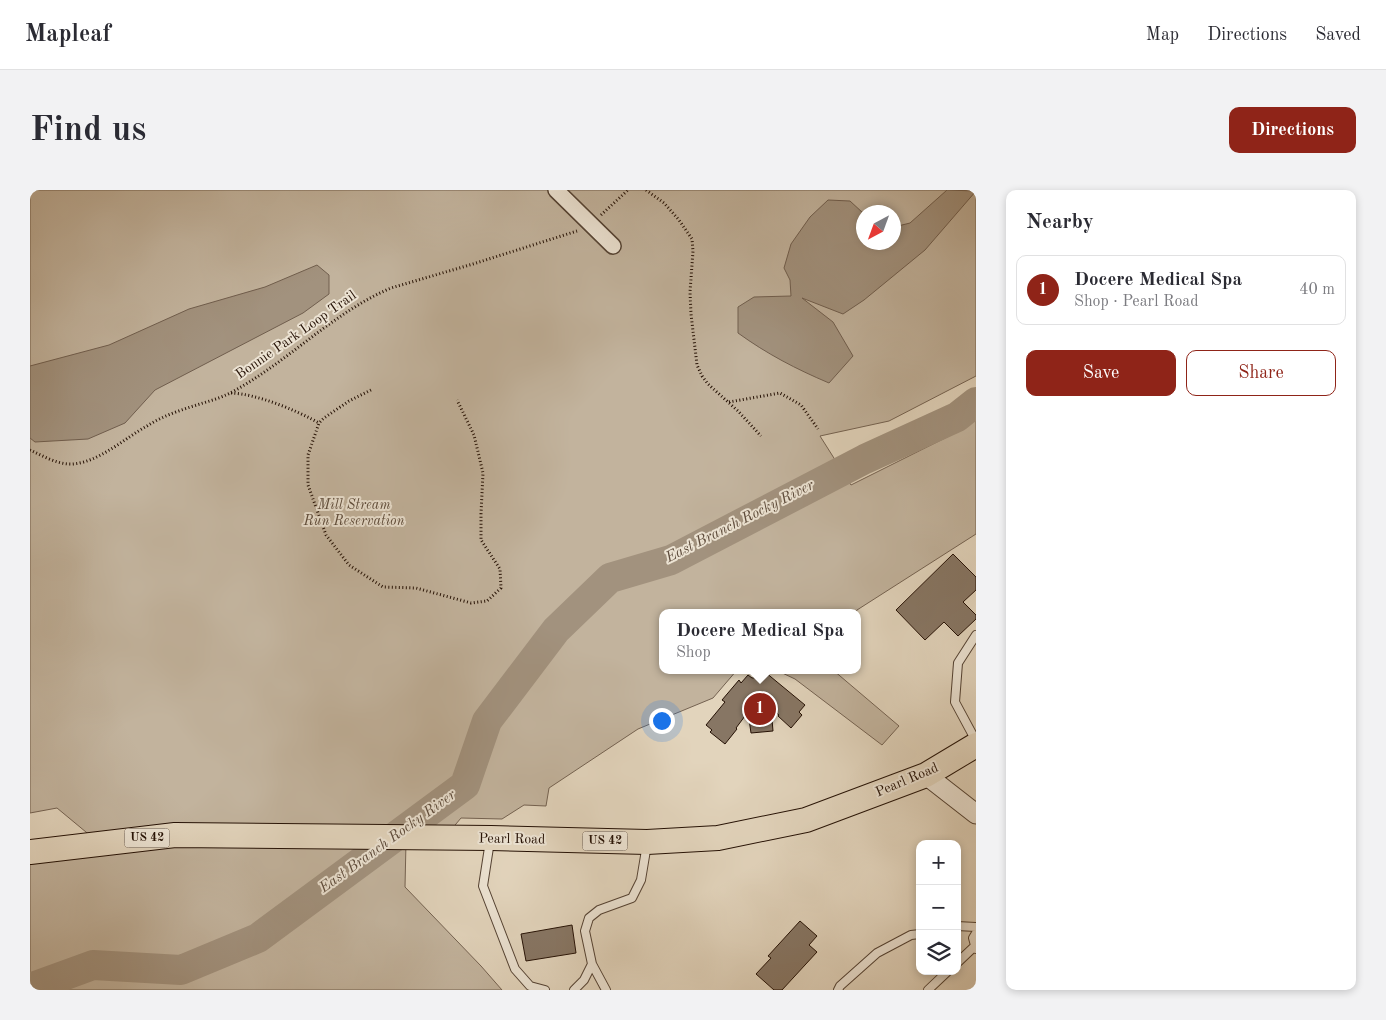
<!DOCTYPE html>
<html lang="en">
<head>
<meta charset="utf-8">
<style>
  body { margin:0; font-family:"Old Standard TT",serif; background:#f2f2f3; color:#2b2b33 }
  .controls { position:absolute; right:15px; bottom:15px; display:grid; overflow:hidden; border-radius:10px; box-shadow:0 2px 8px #0003 }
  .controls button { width:45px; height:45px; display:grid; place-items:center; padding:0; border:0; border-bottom:1px solid #e1e1e2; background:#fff; color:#2b2b33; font:25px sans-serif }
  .compass { position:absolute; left:826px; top:15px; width:45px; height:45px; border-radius:50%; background:#fff; box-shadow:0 2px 8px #0003; rotate:221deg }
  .you { position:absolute; left:631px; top:530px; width:18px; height:18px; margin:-12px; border:4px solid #fff; border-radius:50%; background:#1a73e8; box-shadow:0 0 0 8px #1a73e833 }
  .badge { display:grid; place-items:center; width:32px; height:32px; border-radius:50%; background:#8f2418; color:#fff; font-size:16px; font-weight:700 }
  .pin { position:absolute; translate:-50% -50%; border:2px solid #fff; box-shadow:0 1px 5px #0006 }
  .popup { position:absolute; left:629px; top:419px; width:202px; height:65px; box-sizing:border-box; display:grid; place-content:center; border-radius:10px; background:#fff; filter:drop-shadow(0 1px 4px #0005); font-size:16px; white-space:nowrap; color:#7c7c81 }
  .popup b { font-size:19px; color:#2b2b33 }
  .popup::after { content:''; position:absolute; left:50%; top:100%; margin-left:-10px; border:10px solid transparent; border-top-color:#fff }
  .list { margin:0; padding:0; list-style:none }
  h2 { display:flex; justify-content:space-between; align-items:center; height:65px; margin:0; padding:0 20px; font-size:21px }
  h2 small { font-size:16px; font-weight:400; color:#7c7c81 }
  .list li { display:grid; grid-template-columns:32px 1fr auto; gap:15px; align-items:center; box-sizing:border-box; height:70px; margin:0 10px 10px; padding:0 10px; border:1px solid #e1e1e2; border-radius:10px }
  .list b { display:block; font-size:19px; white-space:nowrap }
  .list p { margin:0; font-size:16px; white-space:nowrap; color:#7c7c81 }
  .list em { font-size:16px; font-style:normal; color:#7c7c81 }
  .actions { display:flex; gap:10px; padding:15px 20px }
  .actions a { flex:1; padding:11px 0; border:1px solid #8f2418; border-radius:10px; text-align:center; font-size:18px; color:#8f2418 }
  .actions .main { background:#8f2418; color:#fff }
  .icon { flex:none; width:28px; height:28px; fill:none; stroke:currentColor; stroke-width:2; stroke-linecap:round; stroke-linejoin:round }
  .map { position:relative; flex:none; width:946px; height:800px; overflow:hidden; border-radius:10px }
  header { display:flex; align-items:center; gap:30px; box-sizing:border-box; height:70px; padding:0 25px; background:#fff; border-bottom:1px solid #e1e1e2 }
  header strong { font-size:24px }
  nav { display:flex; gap:28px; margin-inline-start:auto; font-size:18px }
  .intro { display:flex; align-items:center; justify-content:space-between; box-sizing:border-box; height:120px; padding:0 30px }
  h1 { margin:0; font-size:35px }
  .button { padding:12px 22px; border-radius:10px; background:#8f2418; color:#fff; font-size:18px; font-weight:700 }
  main { display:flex; gap:30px; padding:0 30px }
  aside { flex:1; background:#fff; border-radius:10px; box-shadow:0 2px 8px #0003 }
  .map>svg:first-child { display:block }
  .green { fill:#c2b39d; stroke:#746251; fill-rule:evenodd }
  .water { fill:#a2927e; stroke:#705e4e }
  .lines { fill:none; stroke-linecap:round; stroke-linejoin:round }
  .river { stroke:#a2927e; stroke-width:30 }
  .building { fill:#877664; stroke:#251105 }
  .service-casing { stroke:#544233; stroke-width:10 }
  .minor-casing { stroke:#544233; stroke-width:18 }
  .tertiary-casing { stroke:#544233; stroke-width:21 }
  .primary-casing { stroke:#251105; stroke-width:26 }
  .path { stroke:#251105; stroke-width:3; stroke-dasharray:1 2.5; stroke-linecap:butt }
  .service { stroke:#ece3d3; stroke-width:8 }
  .minor { stroke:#ece3d3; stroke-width:15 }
  .tertiary { stroke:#ece3d3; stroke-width:19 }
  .primary { stroke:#e2d4bc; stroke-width:24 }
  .labels { text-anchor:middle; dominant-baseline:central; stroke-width:4; stroke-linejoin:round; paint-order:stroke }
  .shield { fill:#ece3d3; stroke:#615043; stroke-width:1 }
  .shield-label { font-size:12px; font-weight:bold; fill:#251105 }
  .street-label { font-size:14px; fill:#251105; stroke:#ece3d3 }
  .park-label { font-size:14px; font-style:italic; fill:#5c4a3a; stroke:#ece3d3 }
  .water-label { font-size:15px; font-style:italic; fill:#5d4b3b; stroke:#ece3d3 }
</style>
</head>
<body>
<header>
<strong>Mapleaf</strong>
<nav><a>Map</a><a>Directions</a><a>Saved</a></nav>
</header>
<div class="intro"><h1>Find us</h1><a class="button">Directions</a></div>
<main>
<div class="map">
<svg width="946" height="800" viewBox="0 0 946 800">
  <rect width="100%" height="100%" fill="#e2d4bc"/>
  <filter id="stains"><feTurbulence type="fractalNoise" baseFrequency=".004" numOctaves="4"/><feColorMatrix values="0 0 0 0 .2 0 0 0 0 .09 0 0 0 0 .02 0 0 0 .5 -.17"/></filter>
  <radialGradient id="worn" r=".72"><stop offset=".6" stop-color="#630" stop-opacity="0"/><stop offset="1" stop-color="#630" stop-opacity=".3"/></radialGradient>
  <path class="green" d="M0,0h946v186l-87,45 -69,15 31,49 110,-55 15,-12v116l-119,76 -2,3h-193v57h75l-24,28 -75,31 -89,59 -3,18 -22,-1 -22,14 -41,-1 -21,25 -34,-1 -1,45 76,79 21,24h-472v-137l68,-11 -41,-34 -27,5zM834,22h30v30h-30z
    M746,480h57l66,56 -17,19 -87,-66z"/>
  <path class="water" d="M917,0l29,1 -51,59 -61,50 -21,14 -41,-16 31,24 20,34 -24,27c-33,-14 -62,-29 -91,-50v-26l16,-10 37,-1 -1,-16 -6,-12 7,-24 19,-27 18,-17 22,1 13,12 1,29h30v-17l4,1 12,-3z
    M287,75l12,10v19l-26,19 -148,77 -30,33 -37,16 -53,3 -5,-4v-72l79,-21 80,-36 76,-22z"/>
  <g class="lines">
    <path class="river" d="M0,798l63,-23 88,5 77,-32 207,-153 22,-64 69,-91 54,-52 61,-18 194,-101 92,-42 19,-15"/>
  </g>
  <path class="building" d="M923,364l23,23v13l-13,12 13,13v4l-18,17 -14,-14 -19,18 -29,-30z
    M735,482l40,33 -6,7 3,3 -11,13 -13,-12 1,-1 -8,-7 2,23 -22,2 -3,-21 -12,16 1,1 -12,15 -15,-12 2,-2 -6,-5 19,-23 -3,-2 17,-20 2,3 7,-8 4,3 11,-1z
    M770,731l17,15 -8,9 8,7 -35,38h-8l-18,-16 15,-16 -3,-2z
    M542,735l4,28 -50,8 -5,-27z"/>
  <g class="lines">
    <g class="service-casing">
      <path id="service" d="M946,445l-18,28 -3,39 21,39
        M460,651l-7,45 32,83 15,17 15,4
        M927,736l19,1
        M946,743l-3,5 3,11
        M927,773l18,-17
        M562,774l14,26
        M544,800l10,-10 8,-16 -7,-33 4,-13 10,-8 33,-12 9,-18 6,-36
        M808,800l2,-4 37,-33 34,-18 9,-1
        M898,800l20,-19"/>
    </g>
    <g class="minor-casing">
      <path id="minor" d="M526,0l57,56"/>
    </g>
    <g class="tertiary-casing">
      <path id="tertiary" d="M896,585l50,39"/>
    </g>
    <g class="primary-casing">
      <path id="primary" d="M0,662l145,-17 316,3 156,4 71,-4 88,-18 120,-45 50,-30"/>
    </g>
    <path class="path" d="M616,0l18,13 15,17 13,19 1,12 -3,41 1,22 6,51 5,11 6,8 30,27 23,25
      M571,25l27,-25
      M341,200l-22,11 -25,17 -5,5 -11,32v30l18,50 23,30 34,22 33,1 55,15 16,-2 14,-13 -1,-19 -19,-29v-26l2,-41 -9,-38 -17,-35
      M201,203c26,1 65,17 88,30
      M699,212l51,-9 21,12 17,24
      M0,260c13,6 28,15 43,14 26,-2 52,-26 74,-38 17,-11 37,-17 56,-23 10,-3 20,-6 29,-11 56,-30 100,-79 159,-104l82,-24 104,-33"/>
    <use href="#service" class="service"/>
    <use href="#minor" class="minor"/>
    <use href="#tertiary" class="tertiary"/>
    <use href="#primary" class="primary"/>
  </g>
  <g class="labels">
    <g class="shield">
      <rect x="94.5" y="638.5" width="45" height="19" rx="4"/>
      <rect x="552.5" y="641.5" width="45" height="19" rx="4"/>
    </g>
    <g class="shield-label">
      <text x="117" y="648">US 42</text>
      <text x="575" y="651">US 42</text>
    </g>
    <g class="street-label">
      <text transform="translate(266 145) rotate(-35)">Bonnie Park Loop Trail</text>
      <text transform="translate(877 590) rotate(-23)">Pearl Road</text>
      <text transform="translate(482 649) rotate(1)">Pearl Road</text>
    </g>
    <g class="park-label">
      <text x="324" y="315">Mill Stream<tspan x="324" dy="16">Run Reservation</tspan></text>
    </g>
    <g class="water-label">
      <text transform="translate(710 332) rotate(-27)">East Branch Rocky River</text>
      <text transform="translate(358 652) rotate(-36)">East Branch Rocky River</text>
    </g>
  </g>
  <rect width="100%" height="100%" filter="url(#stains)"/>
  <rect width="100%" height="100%" fill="url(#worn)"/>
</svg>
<div class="controls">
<button>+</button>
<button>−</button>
<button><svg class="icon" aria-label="layers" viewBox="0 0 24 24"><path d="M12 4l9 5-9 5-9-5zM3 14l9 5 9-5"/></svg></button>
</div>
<svg class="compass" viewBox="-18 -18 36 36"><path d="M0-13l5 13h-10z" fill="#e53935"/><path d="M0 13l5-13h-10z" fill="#7c7c81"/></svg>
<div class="you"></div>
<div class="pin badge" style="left:730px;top:519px">1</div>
<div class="popup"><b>Docere Medical Spa</b>Shop</div>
</div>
<aside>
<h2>Nearby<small></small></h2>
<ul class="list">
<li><span class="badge">1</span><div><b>Docere Medical Spa</b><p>Shop · Pearl Road</p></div><em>40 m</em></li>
</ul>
<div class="actions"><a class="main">Save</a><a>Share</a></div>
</aside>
</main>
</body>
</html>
